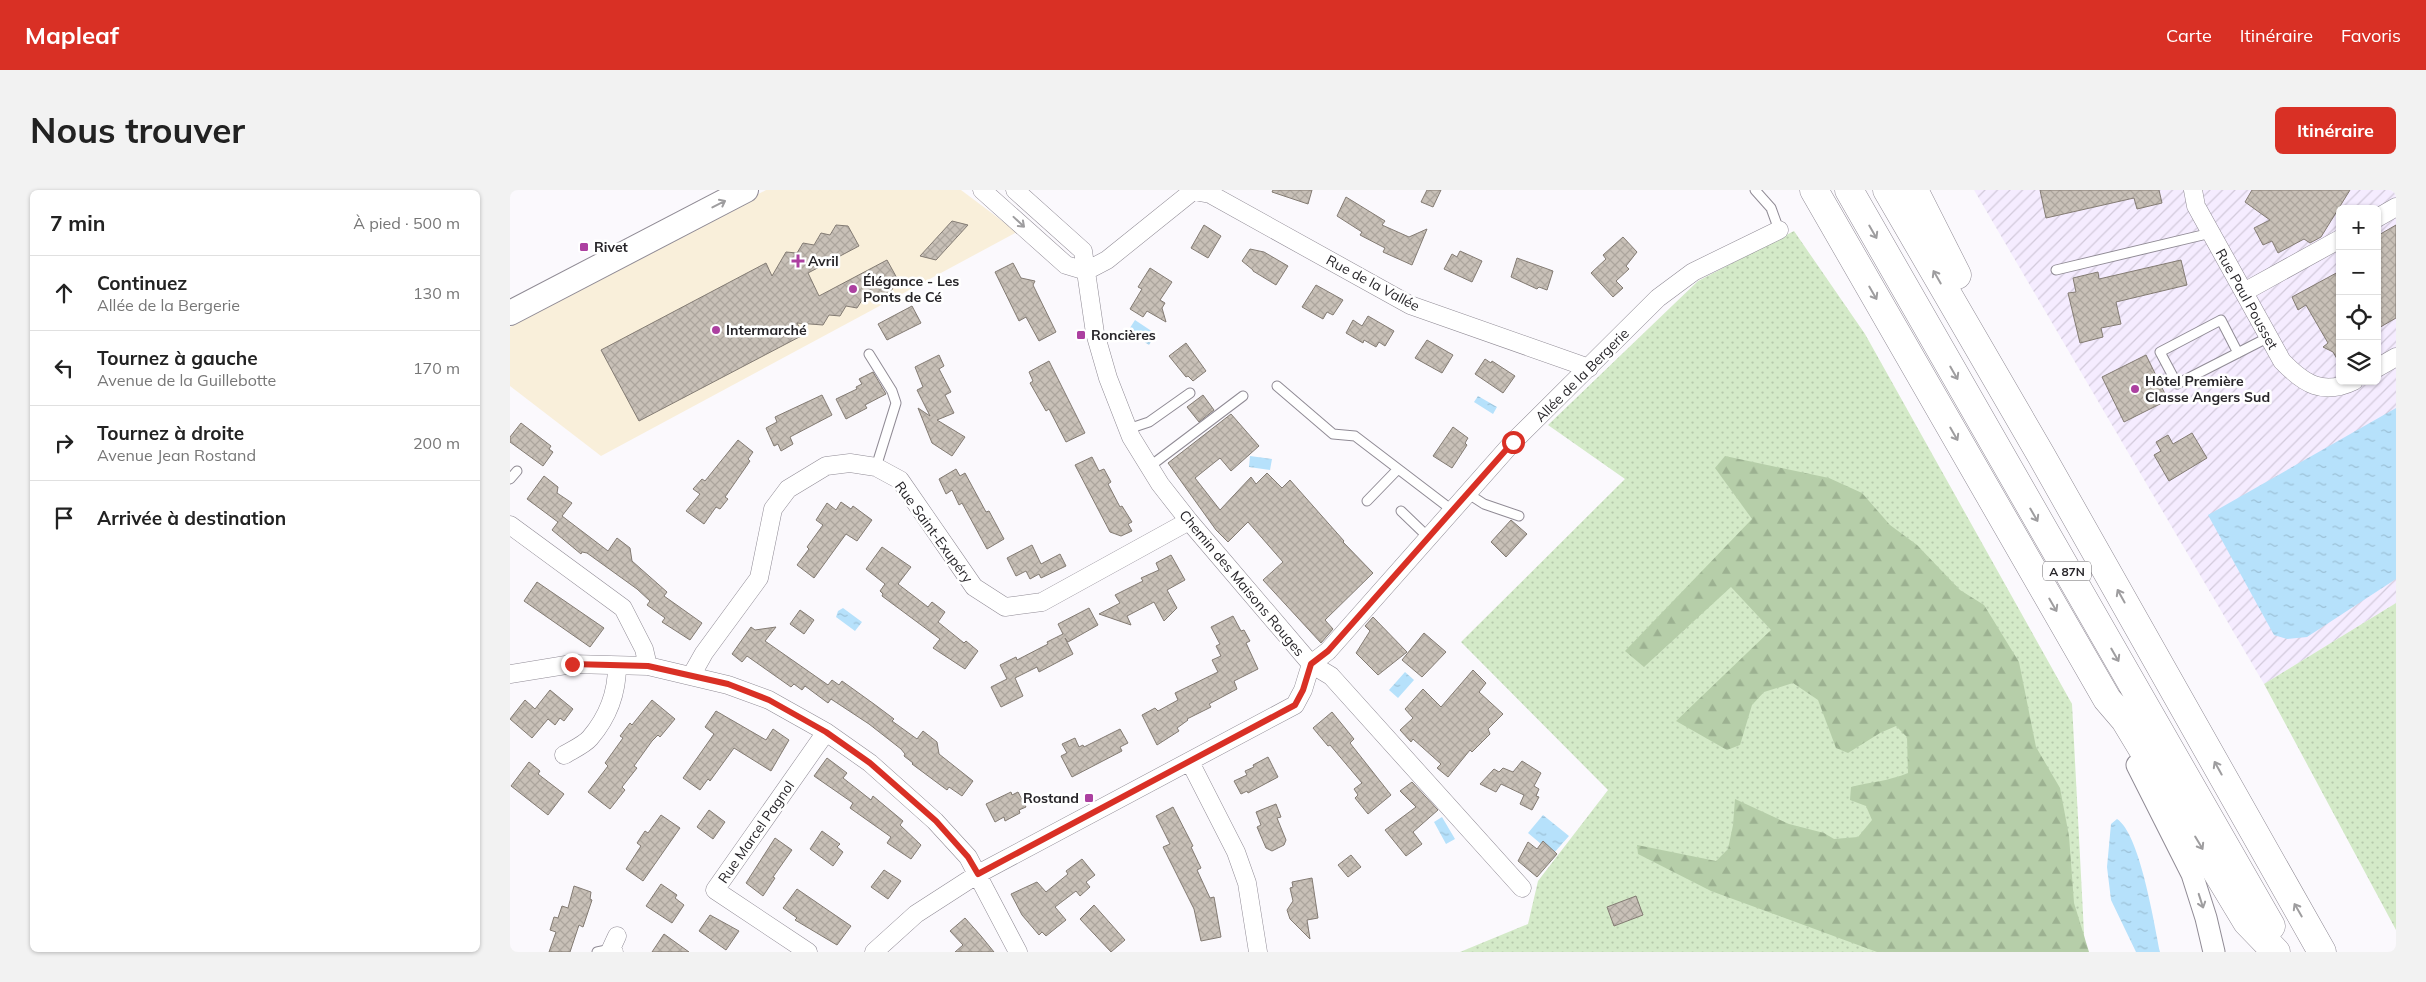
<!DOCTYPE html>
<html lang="fr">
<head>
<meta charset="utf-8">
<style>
  body { margin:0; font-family:Mulish,sans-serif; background:#f2f2f2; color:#222 }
  .controls { position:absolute; right:15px; top:15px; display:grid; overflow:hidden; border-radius:8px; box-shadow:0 1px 4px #0004 }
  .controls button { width:45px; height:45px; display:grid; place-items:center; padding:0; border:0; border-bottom:1px solid #e0e0e0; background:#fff; color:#222; font:25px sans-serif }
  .stop { position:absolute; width:15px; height:15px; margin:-11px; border:4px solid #d93025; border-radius:50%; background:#fff }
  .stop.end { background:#d93025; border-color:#fff; box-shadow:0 1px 5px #0008 }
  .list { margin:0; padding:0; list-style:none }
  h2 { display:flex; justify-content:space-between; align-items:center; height:65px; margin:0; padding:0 20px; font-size:21px }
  h2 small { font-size:16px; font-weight:400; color:#767676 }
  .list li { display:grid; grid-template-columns:32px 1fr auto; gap:15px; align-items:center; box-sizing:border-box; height:75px; padding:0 20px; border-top:1px solid #e0e0e0 }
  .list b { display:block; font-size:19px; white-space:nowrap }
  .list p { margin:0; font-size:16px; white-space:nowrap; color:#767676 }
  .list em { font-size:16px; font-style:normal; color:#767676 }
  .icon { flex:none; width:28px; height:28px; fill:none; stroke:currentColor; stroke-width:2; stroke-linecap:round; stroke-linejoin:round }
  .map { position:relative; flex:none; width:1886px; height:762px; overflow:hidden; border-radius:8px }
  header { display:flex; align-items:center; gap:30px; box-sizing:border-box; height:70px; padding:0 25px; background:#d93025; color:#fff }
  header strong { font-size:24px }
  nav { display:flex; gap:28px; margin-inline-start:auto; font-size:18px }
  .intro { display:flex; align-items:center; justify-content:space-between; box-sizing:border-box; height:120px; padding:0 30px }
  h1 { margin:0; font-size:35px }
  .button { padding:12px 22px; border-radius:8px; background:#d93025; color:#fff; font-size:18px; font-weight:700 }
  main { display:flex; gap:30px; padding:0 30px }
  aside { flex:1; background:#fff; border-radius:8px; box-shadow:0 1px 4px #0004 }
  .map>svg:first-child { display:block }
  .commercial { fill:#f9efda }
  .industrial { fill:url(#industrial-furrows); fill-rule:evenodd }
  .green { fill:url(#green-dots) }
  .forest { fill:url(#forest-firs) }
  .water { fill:url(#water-ripples) }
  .building { fill:url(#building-cross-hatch); stroke:#837b73 }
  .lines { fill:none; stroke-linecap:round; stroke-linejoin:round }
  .service-casing { stroke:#908b95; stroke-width:11 }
  .minor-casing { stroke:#908b95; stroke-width:19 }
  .tertiary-casing { stroke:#908b95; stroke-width:23 }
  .secondary-casing { stroke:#908b95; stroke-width:26 }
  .motorway-casing { stroke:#908b95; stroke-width:29 }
  .service { stroke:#fff; stroke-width:9 }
  .minor { stroke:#fff; stroke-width:18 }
  .tertiary { stroke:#fff; stroke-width:21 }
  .secondary { stroke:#fff; stroke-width:24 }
  .motorway { stroke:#fff; stroke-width:28 }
  .oneway { stroke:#9e9d9f }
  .route { stroke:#d93025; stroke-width:6 }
  .poi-dot { fill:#ac40a0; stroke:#fff; stroke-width:2 }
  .labels { text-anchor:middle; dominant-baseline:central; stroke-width:5; stroke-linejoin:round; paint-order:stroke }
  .shield { fill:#fff; stroke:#686669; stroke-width:1 }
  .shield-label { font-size:12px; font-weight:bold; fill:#272529 }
  .poi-label { font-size:14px; font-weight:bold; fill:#272529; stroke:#fff; text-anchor:start }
  .street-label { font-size:14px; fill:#272529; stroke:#fff }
</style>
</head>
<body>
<header>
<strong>Mapleaf</strong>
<nav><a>Carte</a><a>Itinéraire</a><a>Favoris</a></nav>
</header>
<div class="intro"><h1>Nous trouver</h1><a class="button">Itinéraire</a></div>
<main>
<aside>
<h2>7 min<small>À pied · 500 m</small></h2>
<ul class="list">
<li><svg class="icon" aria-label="ahead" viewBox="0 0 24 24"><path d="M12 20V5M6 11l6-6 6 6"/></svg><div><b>Continuez</b><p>Allée de la Bergerie</p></div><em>130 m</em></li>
<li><svg class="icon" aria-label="left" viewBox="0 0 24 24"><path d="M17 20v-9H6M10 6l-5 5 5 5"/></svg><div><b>Tournez à gauche</b><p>Avenue de la Guillebotte</p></div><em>170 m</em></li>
<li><svg class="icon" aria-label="right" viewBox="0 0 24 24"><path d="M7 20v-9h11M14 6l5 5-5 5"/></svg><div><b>Tournez à droite</b><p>Avenue Jean Rostand</p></div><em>200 m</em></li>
<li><svg class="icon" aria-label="arrive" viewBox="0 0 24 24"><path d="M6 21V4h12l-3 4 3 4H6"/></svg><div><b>Arrivée à destination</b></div></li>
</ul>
</aside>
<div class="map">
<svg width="1886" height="762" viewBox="0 0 1886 762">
  <defs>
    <pattern id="industrial-furrows" width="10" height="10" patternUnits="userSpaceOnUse" patternTransform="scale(1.25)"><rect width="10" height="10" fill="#f5ecff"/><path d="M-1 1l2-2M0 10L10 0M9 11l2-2" fill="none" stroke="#d2cadb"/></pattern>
    <pattern id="green-dots" width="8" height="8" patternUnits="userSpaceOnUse" patternTransform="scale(1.25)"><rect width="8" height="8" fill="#d4eac8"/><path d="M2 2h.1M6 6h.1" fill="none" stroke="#b6c9ac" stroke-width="1.8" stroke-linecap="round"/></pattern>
    <pattern id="forest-firs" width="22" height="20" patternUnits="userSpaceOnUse" patternTransform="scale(1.25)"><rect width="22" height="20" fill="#b6cea9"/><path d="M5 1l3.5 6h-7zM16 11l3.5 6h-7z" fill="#9cb191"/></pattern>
    <pattern id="water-ripples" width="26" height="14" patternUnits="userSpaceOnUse" patternTransform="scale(1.25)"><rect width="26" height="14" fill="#b6e1fb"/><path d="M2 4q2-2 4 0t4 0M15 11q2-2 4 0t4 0" fill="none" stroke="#9cc1d7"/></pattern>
    <pattern id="building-cross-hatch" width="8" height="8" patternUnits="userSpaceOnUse" patternTransform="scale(1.25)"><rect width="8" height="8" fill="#c8c0b7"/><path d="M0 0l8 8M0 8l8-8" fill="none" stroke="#aca59d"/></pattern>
  </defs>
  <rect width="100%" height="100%" fill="#fbf9fd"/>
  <path class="commercial" d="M256,0h195l56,42 -416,224 -91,-70v-59z"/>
  <path class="industrial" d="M1464,0h422v413l-132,81zM1830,19h37v172h-37z"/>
  <path class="green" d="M1284,41l71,103 207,370 13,248h-625l68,-28 10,-43 70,-91 -147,-148 164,-163 -77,-54 150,-144z
    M1886,413v327l-132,-246z"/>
  <path class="forest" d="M1215,266l104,22 33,15 28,32 27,20 43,45 24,15 35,57 17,85 24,41 9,48 5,67 15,49h-212l-166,-61 -73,-37 -1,-9 79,16 12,-12 5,-24 2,-26 54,25 35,9 10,6 24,-2 14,-17 -6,-14 -16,-6 1,-13c19,-5 38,-6 57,-14l-1,-36 -11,-11 -16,7 -32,20 -12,-5 -18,-48 -25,-17 -29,9 -12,13 -12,40 -13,5 -51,-29 95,-91 -40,-43 -87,80 -19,-16 127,-132 -37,-51z"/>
  <path class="water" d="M625,130l21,14 -7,11 -21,-14z
    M968,206l19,11 -4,7 -19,-12z
    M1886,218v171l-89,58 -20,2 -13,-4 -66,-120z
    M740,266l22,3 -2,11 -21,-3z
    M333,418l19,14 -7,9 -19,-14 2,-6z
    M895,482l9,8 -16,18 -9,-8z
    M1033,625l26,21 -16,18 -25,-21z
    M932,627l13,22 -9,5 -12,-22z
    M1607,629c23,15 37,104 43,133h-24l-25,-52 -4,-33 4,-43z"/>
  <path class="building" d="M763,0h39l-4,14 -36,-12z
    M917,0h14l-8,17 -12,-5z
    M1530,0h119l3,13 -25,6 -3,-11 -88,20z
    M1742,0h98l-29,47 -11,6 -6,-4 -26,14 -6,-12 -9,4 -9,-17 16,-8 -25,-18z
    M836,7l39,24 -3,4 27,12 18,-8 -15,36 -29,-13 2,-4 -25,-13 2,-3 -25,-16z
    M442,31l16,4 -32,35 -16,-4z
    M326,35l12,1 11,20 -51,27 11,23 68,-36 11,20 -12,19 -22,-2 -7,11 -11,-2 -6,10 -11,-1 -6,10 -26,-2 6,12 -164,86 -38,-71 165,-87 6,13 14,-24 11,1 6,-10 11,2 7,-12 9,2z
    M694,35l17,11 -13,22 -17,-10z
    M1886,35v93l-19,11v-93z
    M1113,47l14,15 -11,14 3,3 -13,12 7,7 -10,9 -22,-24 15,-14 -3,-4z
    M740,59l14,3 24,14 -12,19 -23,-14v-1l-11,-9z
    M950,61l22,10 -10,21 -28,-13 8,-15 5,3z
    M1007,68l36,13 -6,19 -8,-3 -2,2 -26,-12z
    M1671,70l6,25 -71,17 5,22 -20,4 2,9 -23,6 -12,-50 8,-1 -3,-14 25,-6 1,7z
    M503,73l8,15 14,3 -2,4 23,47 -17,9 -13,-24 -7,4 -24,-49z
    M640,78l22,14 -12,18 5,3 -3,5 4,14 -19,-11 -4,6 -13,-8 12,-20 -4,-2z
    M1830,81v93l-7,-12 -10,-5 5,-4 -22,-38 -8,5 -6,-13z
    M806,95l27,15 -10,15 -6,-3 -4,7 -21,-12z
    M402,116l9,17 -34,17 -9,-16z
    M858,126l26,15 -9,15 -6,-4 -3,5 -12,-7 -1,3 -17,-10 7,-13 9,6z
    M917,150l26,15 -11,18 -27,-15z
    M676,153l20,28 -13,10 -5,-5 -2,1 -17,-21z
    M429,165l5,11 -5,3 12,23 -6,3 9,18 -17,7 28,17 -13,19 -20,-13 -14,-35 12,8 -13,-26 6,-3 -8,-20z
    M1636,165l22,45 -44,22 -22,-45z
    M975,169l6,4 1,-2 23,15 -12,17 -28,-19z
    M539,171l36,72 -19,9 -17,-33 -3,2 -16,-28 3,-2 -4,-9z
    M363,182l13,22 -21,11 2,3 -21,11 -10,-20 21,-10 -1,-2 6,-3 -3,-5z
    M312,205l10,20 -42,22 3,7 -12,7 -3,-7 -4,2 -8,-18 11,-6 -2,-5z
    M693,205l11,15 -15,12 -12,-15z
    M721,224l28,32 -28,25 -11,-13 -25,20 25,32 31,-33 5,7 11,-11 15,15 8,-8 54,61 -1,1 30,31 -48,47 8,9 -12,14 -58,-63 20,-18 -35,-40 -20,20 -12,-12 -48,-67z
    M11,233l30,23 -2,3 4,3 -10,14 -33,-24v-5z
    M943,237l15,11 -3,5 2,2 -15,23 -19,-12z
    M1682,243l15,25 -38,23 -15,-26 7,-4 -5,-9 12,-7 5,9z
    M228,250l15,12 -5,7 2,2 -25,36 3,2 -8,10 -4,-2 -12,17 -18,-13 14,-17 -7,-5 9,-10 3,2z
    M582,267l7,14 5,-2 7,13 -3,2 12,23 2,-1 10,16 -4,2 4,7 -11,5 -11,-4 -35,-67z
    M446,279l4,7 5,-3 21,39 3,-1 15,28 -17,10 -25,-46 -3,2 -7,-15 -6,4 -7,-15z
    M34,286l14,11 -1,6 15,10 -10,13 46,35 9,-13 13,10 2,13 35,31 -3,4 38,27 -12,17 -28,-18 3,-4 -18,-13 3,-4 -13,-12 -50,-36 -5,-1 -1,2 -29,-24 6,-8 -31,-23z
    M331,312l10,7 2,-3 19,14 -15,21 -11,-7 -32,44 -17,-13 12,-16 -2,-2 16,-22 -7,-5 11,-17 9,7z
    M1001,330l16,14 -21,23 -15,-15z
    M522,355l9,19 19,-10 6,12 -25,12 -2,-4 -9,5 -4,-8 -10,5 -9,-18z
    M372,357l29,20 -13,17 30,23 4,-5 13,10 -7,10 26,21 2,-2 12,10 -13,18 -32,-21 7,-9 -58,-43 1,-2 -3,-3 5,-7 -19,-15z
    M661,365l14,25 -18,10 10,18 -13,13 -10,-19 -27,14 4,9 -32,-11 21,-11 -5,-8 28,-14 -2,-3 18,-8 -3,-7z
    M27,392l67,46 -14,19 -66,-46z
    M579,418l9,17 -30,17 -3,-4 8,16 -34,18 -2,-5 -22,11 8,18 -22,11 -10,-20 16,-8 -7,-14 16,-8 1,3 31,-16 -1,-2 16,-8 -5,-10z
    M290,420l14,10 -10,14 -14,-10z
    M723,426l8,15 3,-1 6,11 -4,2 12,26 -24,12 3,8 -28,15 2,3 -24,12 1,1 -11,8 2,3 -22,14 -15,-30 13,-7 3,3 20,-11 -3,-7 43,-21 -6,-12 9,-4 -5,-10 4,-2 -9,-17z
    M863,427l34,35 -29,23 -22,-22 14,-22 -5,-5z
    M241,437l4,3 21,-3 -11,14 63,44 4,-5 7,5 3,-4 32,23 20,15 -2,2 25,18 6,-8 14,11 2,12 34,27 -11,15 -13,-9 -2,3 -35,-26 1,-1 -9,-7 1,-2 -4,-5 -32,-25 -38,-25 -3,4 -23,-17 -3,4 -8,-6 -3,3 -44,-31 -5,6 -10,-8z
    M914,443l22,19 -24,25 -20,-17z
    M963,480l13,13 -7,9 24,22 -15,15 2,5 -18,18 -2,-2 -22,27 -11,-9 4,-4 -28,-25 -2,3 -11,-12 13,-12 -8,-9 18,-20 18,18z
    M40,500l23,19 -9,12 -4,-3 -5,7 -7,-6 -16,19 -22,-19 15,-19 10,9z
    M142,510l23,19 -15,18 -2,-2 -6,6 -18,25 3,2 -15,19 3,3 -15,19 -22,-17 20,-26 -3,-3 18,-25 -3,-2 10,-13 2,2z
    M206,521l50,29 7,-11 16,11 -18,31 -37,-23 -24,33 -2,-2 -8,11 -17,-12 31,-44 -9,-7z
    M822,522l22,27 -4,4 41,52 -23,19 -13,-16 3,-3 -4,-6 8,-6 -32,-38 -2,1 -15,-18z
    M610,539l8,14 -8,4 2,4 -50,26 -11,-21 6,-3 -5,-9 13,-6 4,9 4,-2 1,2z
    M758,567l10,20 -30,16 -1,-2 -6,3 -7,-13 13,-6 -2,-4 9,-4 -1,-2z
    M317,568l20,15 -4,5 28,22 2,-4 30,25 -3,4 21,20 -10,14 -24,-16 4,-6 -41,-29 3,-5 -39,-27z
    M1012,571l19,12 -7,13 5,3 -3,7 3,1 -7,13 -12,-6 4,-9 -23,-11 -5,8 -16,-8 14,-15 5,3 4,-4 10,4z
    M19,572l11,9 -2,3 26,20 -16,21 -37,-29z
    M902,592l26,28 -25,22 9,12 -16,12 -21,-26 31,-23 -16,-16z
    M501,602l1,3 6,-3 8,15 -7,3 1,3 -15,8 -1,-4 -9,5 -9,-18z
    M766,614l5,13 -4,1 9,22 -2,5 -12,6 -6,-3 -9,-21 4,-2 -5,-13z
    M663,617l20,39 -2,1 10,21 -4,2 13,28 4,-1 7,40 -20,4 -7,-32 -31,-62 7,-3 -14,-28z
    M199,620l16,12 -12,17 -16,-12z
    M151,625l19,13 -37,53 -17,-12 15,-23 -4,-3 8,-12 3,2z
    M312,641l18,13 -3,3 6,5 -10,14 -23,-17z
    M265,648l17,12 -19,27 2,1 -12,18 -17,-13z
    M1033,651l14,13 -20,23 -19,-16 10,-19 9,7z
    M841,665l10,12 -13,10 -10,-12z
    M572,669l13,16 -9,7 4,5 -10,9 -4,-5 -21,16 11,13 -20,16 -4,-4 -3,3 -17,-20 -11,-21 26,-12 9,10 22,-18 -2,-3z
    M374,680l17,11 -13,18 -17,-12z
    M802,688l6,40 -11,2 3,19 -20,-20 -3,-9 6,-9 -3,-13 3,-1 -1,-5z
    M151,694l16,11 -2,3 9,7 -12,18 -26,-17z
    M64,696l17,6 -1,7 2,1 -9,27 -4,-2 -9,27h-21l7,-20 -6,-2 4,-13 4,1 4,-12 6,2z
    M287,699l54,37 -14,19 -42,-25 2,-2 -14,-10z
    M1126,706l7,19 -29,11 -7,-19z
    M584,715l31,35 -14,12 -31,-33z
    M200,725l29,16 -13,19 -27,-19z
    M455,728l16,18 13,16h-39l8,-7 -13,-14z
    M154,744l25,18h-37z"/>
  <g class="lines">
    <g class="service-casing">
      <path id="service" d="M1245,0l16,18 8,22
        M1546,80l155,-37
        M1728,163l-17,-33 -61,32 17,32 92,-47
        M359,164l23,37 4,12 -20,64
        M767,196l56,48 22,2 97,74
        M618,239l21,-7 41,-29
        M639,277l94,-71
        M0,289l7,-8
        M957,303l17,11 35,12
        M857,311l31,-32
        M891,321l27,26
        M87,762l14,-3"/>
    </g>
    <g class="minor-casing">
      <path id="minor" d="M472,0l84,75 20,6
        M505,0l68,61 12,82 13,45 23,59 29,47 29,37 122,143 20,12 191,212
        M1683,0l3,16 86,155c22,23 41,35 72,20
        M684,1l16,3 200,111 179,63
        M1867,28l19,-11
        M576,81l21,-11 87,-70
        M1734,102l96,-53
        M1867,178l19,-11
        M0,335l113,83 21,41 4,17
        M801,474l17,-13 185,-209 145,-144 35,-26 86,-42
        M0,484l62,-10 76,2 80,19 41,15 57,32 44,31 65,58 33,36 50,95
        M181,486l13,-23 55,-75 14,-69 15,-20 38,-23 24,-3 26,4 24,13 74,107 31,20 37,-5 147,-81
        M54,565c8,-5 20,-10 26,-17 18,-21 27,-46 27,-72
        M680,572l46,90 11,31 11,69
        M104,762l-3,-3 6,-13
        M298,762l-93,-62 111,-158
        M364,762l42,-38 62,-40 317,-169 8,-15 8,-26"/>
    </g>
    <g class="tertiary-casing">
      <path id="tertiary" d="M1627,575l55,109 14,44 8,34"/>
    </g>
    <g class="secondary-casing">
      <path id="secondary" d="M0,123l236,-123"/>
    </g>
    <g class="motorway-casing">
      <path id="motorway" d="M1304,0l293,509 18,21 122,202 29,30
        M1339,0l422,736
        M1377,0l154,265 281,497
        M1404,0l43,85"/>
    </g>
    <use href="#service" class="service"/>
    <use href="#minor" class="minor"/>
    <use href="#tertiary" class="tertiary"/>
    <use href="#secondary" class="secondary"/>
    <use href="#motorway" class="motorway"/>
  </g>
  <defs><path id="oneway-shaft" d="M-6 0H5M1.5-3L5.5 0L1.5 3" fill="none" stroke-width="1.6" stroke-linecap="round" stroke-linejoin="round" transform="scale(1.25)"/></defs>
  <g class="oneway">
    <use href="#oneway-shaft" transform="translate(209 14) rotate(-27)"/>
    <use href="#oneway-shaft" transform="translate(509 32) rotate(43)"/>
    <use href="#oneway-shaft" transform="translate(1363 42) rotate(60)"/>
    <use href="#oneway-shaft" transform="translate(1427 87) rotate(-120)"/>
    <use href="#oneway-shaft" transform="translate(1363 103) rotate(60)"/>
    <use href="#oneway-shaft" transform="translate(1444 183) rotate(60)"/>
    <use href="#oneway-shaft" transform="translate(1444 244) rotate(60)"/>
    <use href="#oneway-shaft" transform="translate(1524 325) rotate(60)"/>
    <use href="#oneway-shaft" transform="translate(1611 406) rotate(-119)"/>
    <use href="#oneway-shaft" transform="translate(1543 415) rotate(60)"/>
    <use href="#oneway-shaft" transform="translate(1605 465) rotate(60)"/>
    <use href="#oneway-shaft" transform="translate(1708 578) rotate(-119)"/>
    <use href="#oneway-shaft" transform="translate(1689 653) rotate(59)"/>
    <use href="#oneway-shaft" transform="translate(1691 711) rotate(72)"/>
    <use href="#oneway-shaft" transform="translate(1788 720) rotate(-120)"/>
  </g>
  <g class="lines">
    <path class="route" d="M62,474l76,2 80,18 41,16 57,32 44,31 66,58 32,36 10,17 317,-169 8,-15 8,-26 17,-13 185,-209"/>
  </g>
  <g class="poi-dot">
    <rect x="69" y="52" width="10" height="10" rx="2.5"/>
    <path d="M285.5 63.5h5v5h5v5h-5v5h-5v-5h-5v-5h5z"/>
    <circle cx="343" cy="99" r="5"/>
    <circle cx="206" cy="140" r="5"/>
    <rect x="566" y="140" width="10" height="10" rx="2.5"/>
    <circle cx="1625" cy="199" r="5"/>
    <rect x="574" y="603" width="10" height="10" rx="2.5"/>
  </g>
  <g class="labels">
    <rect class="shield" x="1533" y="371.5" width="48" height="19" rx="4"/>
    <g class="shield-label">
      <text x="1557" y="381">A 87N</text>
    </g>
    <g class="poi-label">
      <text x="84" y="57">Rivet</text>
      <text x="298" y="71">Avril</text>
      <text x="353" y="91">Élégance - Les<tspan x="353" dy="16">Ponts de Cé</tspan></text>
      <text x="216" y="140">Intermarché</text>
      <text x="581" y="145">Roncières</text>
      <text x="1635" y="191">Hôtel Première<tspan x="1635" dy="16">Classe Angers Sud</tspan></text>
      <text x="569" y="608" text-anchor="end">Rostand</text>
    </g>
    <g class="street-label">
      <text transform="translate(863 93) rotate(28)">Rue de la Vallée</text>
      <text transform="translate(1737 109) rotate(61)">Rue Paul Pousset</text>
      <text transform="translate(1072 185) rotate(-45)">Allée de la Bergerie</text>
      <text transform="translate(424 342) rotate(54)">Rue Saint-Exupéry</text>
      <text transform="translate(732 393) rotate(50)">Chemin des Maisons Rouges</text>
      <text transform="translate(246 642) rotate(-55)">Rue Marcel Pagnol</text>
    </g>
  </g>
</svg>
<div class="controls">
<button>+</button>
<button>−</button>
<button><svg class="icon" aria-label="locate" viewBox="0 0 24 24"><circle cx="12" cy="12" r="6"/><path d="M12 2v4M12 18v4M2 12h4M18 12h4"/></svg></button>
<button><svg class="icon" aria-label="layers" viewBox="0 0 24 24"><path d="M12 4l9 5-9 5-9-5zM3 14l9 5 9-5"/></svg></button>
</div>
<div class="stop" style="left:1003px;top:252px"></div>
<div class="stop end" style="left:62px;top:474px"></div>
</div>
</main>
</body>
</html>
